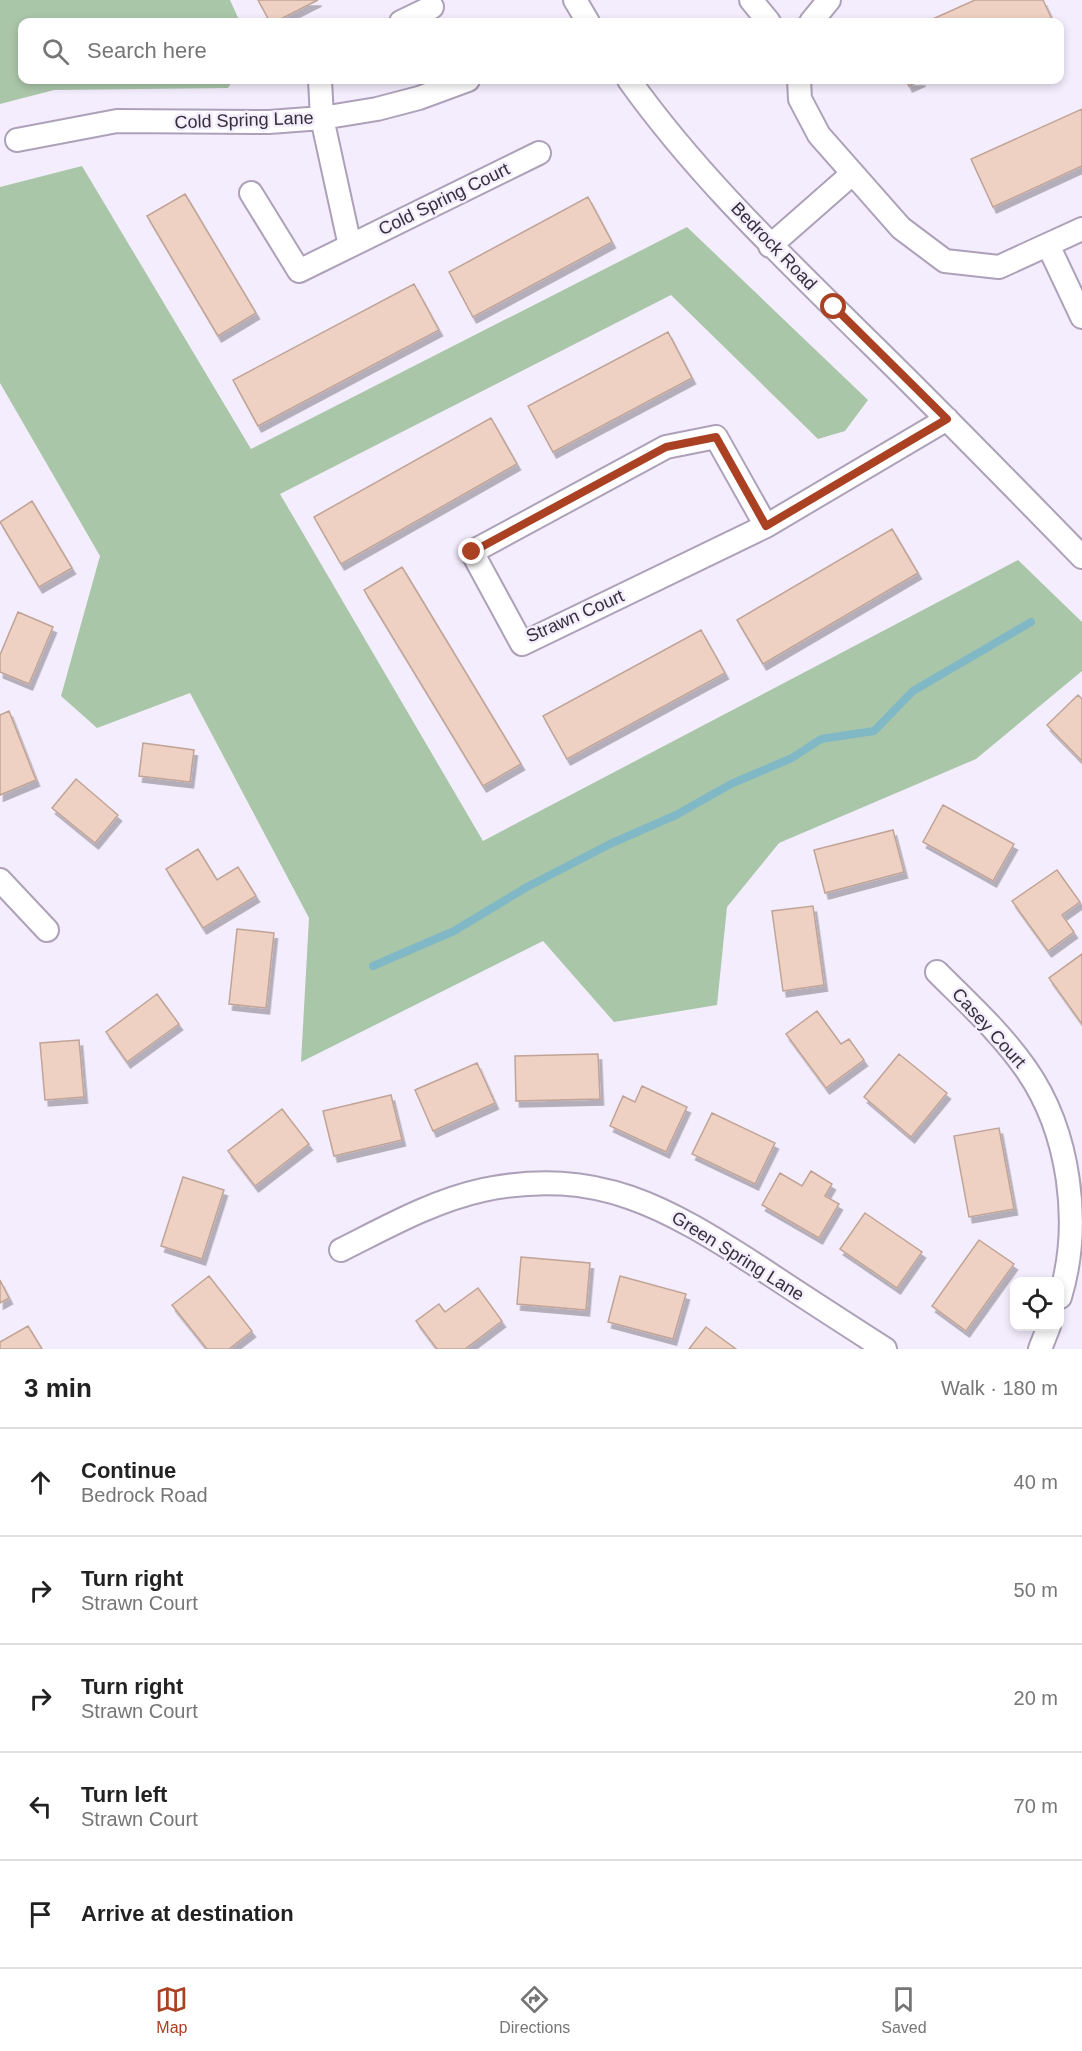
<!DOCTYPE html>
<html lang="en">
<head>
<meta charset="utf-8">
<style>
  body { margin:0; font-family:Arial,sans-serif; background:#f2f2f2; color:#222 }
  .controls { position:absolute; right:18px; bottom:18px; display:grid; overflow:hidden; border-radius:12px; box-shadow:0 3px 9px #0003 }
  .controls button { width:54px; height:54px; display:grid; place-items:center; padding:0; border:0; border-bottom:2px solid #e0e0e0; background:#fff; color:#222; font:30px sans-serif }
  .stop { position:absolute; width:18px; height:18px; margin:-14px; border:4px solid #a94122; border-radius:50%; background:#fff }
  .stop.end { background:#a94122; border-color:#fff; box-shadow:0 2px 6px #0008 }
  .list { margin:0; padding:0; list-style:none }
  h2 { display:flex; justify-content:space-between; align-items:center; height:78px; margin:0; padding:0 24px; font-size:26px }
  h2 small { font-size:20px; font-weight:400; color:#767676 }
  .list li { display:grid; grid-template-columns:39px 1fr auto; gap:18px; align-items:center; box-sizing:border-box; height:108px; padding:0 24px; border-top:2px solid #e0e0e0 }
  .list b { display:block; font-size:22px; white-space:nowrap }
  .list p { margin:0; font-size:20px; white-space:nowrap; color:#767676 }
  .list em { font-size:20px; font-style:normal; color:#767676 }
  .icon { flex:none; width:33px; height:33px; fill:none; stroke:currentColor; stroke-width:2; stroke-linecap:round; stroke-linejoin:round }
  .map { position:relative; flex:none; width:1082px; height:1349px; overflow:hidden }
  .search { position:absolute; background:#fff; box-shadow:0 3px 9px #0003; left:18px; right:18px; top:18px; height:66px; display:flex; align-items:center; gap:15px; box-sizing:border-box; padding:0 21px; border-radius:12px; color:#767676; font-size:22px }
  .sheet { height:618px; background:#fff }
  nav { display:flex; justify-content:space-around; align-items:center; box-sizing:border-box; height:84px; border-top:2px solid #e0e0e0; background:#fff; font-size:16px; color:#767676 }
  nav a { display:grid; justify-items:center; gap:3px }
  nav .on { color:#a94122 }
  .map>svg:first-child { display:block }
  .green { fill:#aac6a9 }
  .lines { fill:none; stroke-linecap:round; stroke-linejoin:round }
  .stream { stroke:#81b8c6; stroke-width:8 }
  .building { fill:#eed1c3; stroke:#c0a497; stroke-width:1.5; filter:url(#shadow) }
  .street-casing { stroke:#ada1b9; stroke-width:26 }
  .street { stroke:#fff; stroke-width:22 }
  .route { stroke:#a94122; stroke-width:8 }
  .labels { text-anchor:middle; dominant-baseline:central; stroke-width:5; stroke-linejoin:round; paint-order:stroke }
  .street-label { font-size:18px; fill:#342f39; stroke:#f4edfd }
</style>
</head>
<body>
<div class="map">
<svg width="1082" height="1349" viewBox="0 0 1082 1349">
  <defs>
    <filter id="shadow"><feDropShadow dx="3.5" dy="6" stdDeviation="0" flood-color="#0004"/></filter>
  </defs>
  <rect width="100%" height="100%" fill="#f4edfd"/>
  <path class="green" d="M0,0h230l10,22h-218v58h211l-5,8 -174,2 -54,14z
    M82,166l169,283 436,-222 181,173 -23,31 -27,8 -147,-144 -391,199 203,347 535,-281 64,62v49l-106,88 -197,84 -52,64 -10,98 -103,17 -71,-81 -242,121 8,-144 -119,-225 -93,35 -36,-32 39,-140 -100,-173v-196z"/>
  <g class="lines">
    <path class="stream" d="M373,966l81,-35 73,-44 83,-43 66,-29 55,-31 61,-26 29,-19 53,-8 39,-40 118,-69"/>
  </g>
  <path class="building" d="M258,0h60l-43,22h-5z
    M975,0h68l9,19 -7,3h-119z
    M906,80h16l-13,6z
    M1082,109v57l-89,41 -22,-48z
    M185,194l71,119 -38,23 -71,-120z
    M588,197l24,45 -139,75 -24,-45z
    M414,284l25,46 -181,96 -25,-46z
    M668,332l24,46 -139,74 -25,-46z
    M491,418l26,46 -176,100 -27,-47z
    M32,501l40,67 -33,19 -39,-65z
    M892,529l26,44 -155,91 -26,-44z
    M402,567l119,197 -38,22 -119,-196z
    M18,612l35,15 -24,57 -29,-12v-17z
    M701,630l24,43 -158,86 -24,-43z
    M1078,695l4,4v62l-35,-36z
    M9,711l27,69 -36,15v-80z
    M143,743l51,7 -4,32 -51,-6z
    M76,779l42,36 -23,28 -43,-35z
    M943,805l71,39 -21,37 -70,-39z
    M893,830l11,42 -79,21 -11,-43z
    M198,849l19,31 21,-13 18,29 -53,32 -37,-59z
    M1057,870l23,32 -18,13 12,17 -26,19 -36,-50z
    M813,906l11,79 -41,6 -11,-80z
    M237,929l37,4 -8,75 -37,-4z
    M1082,954v70l-33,-46z
    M157,994l22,30 -52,38 -21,-30z
    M817,1011l24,33 8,-5 15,21 -38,28 -40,-54z
    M79,1040l5,57 -39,3 -5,-57z
    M598,1054l2,45 -84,2 -1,-45z
    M899,1054l48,39 -36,44 -47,-40z
    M477,1063l18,40 -62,28 -18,-41z
    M642,1086l45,21 -21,45 -56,-26 13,-30 12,6z
    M391,1095l11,45 -68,16 -11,-45z
    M282,1109l27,35 -54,42 -27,-35z
    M712,1113l63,30 -20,41 -63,-30z
    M999,1128l15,81 -45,8 -15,-81z
    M811,1171l21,13 -7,12 14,8 -20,34 -57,-33 18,-32 22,13z
    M183,1177l41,13 -22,69 -41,-13z
    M865,1213l57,39 -25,36 -57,-39z
    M979,1240l35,24 -48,67 -34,-25z
    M521,1257l69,6 -4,47 -69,-6z
    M209,1276l43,55 -23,18h-22l-35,-44z
    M620,1276l66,18 -13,45 -65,-17z
    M0,1280l9,18 -9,5z
    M478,1288l24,33 -37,28h-28l-21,-28 23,-17 6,8z
    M28,1326l14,23h-42v-7z
    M706,1327l30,22h-47z"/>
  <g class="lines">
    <g class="street-casing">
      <path id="street" d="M575,0l13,22
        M751,0l18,22
        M401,22l31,-15
        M811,22l18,-22
        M320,80l2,38 28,128
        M629,80c67,94 150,173 232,254 75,73 148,148 221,223
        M799,80l1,19 19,36 82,93 44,33 54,6 83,-38
        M17,140l100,-19 152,1 53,-4 55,-9 42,-11 49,-18
        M251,193l48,78 240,-118
        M1048,245l34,72
        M770,246l82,-72
        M766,526l-244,118 -50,-92 194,-105 50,-10 50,89 181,-107
        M0,880l47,50
        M937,972c31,31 64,61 89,97 44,63 56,155 34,228
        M341,1250c46,-23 92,-49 142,-60 115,-24 184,18 276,77 42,28 84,55 126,82
        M1040,1349l9,-23"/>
    </g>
    <use href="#street" class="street"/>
  </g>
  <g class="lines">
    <path class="route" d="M472,552l194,-105 50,-10 50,89 181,-107 -113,-112"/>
  </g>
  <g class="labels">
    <g class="street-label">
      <text transform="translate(244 120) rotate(-2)">Cold Spring Lane</text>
      <text transform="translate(444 199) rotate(-26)">Cold Spring Court</text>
      <text transform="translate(774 246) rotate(46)">Bedrock Road</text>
      <text transform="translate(575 616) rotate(-24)">Strawn Court</text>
      <text transform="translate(989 1028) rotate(48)">Casey Court</text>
      <text transform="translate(738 1256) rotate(32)">Green Spring Lane</text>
    </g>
  </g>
</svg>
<div class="controls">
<button><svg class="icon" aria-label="locate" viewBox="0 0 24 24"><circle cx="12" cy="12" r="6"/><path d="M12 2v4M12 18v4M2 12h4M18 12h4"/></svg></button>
</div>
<div class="stop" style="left:834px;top:307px"></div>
<div class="stop end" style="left:472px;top:552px"></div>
<div class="search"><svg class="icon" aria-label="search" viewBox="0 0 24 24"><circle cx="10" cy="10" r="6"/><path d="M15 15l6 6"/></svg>Search here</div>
</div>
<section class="sheet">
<h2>3 min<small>Walk · 180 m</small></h2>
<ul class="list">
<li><svg class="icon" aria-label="ahead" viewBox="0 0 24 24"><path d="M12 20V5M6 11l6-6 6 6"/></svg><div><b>Continue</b><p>Bedrock Road</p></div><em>40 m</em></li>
<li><svg class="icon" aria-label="right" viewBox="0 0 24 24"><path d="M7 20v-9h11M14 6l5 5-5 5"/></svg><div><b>Turn right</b><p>Strawn Court</p></div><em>50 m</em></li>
<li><svg class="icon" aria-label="right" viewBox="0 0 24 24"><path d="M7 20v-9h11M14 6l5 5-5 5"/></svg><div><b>Turn right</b><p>Strawn Court</p></div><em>20 m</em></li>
<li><svg class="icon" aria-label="left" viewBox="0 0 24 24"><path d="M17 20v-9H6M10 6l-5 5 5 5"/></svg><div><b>Turn left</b><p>Strawn Court</p></div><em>70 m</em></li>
<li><svg class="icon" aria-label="arrive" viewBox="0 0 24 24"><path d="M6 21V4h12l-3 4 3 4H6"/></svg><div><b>Arrive at destination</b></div></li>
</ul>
</section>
<nav>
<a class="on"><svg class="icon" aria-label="map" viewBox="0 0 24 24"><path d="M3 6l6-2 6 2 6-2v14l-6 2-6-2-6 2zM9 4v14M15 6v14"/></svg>Map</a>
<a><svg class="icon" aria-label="directions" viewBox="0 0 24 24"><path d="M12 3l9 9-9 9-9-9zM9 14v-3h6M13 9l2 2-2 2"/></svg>Directions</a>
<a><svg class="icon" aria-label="saved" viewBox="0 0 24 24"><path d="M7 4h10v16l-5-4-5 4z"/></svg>Saved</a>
</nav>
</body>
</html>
